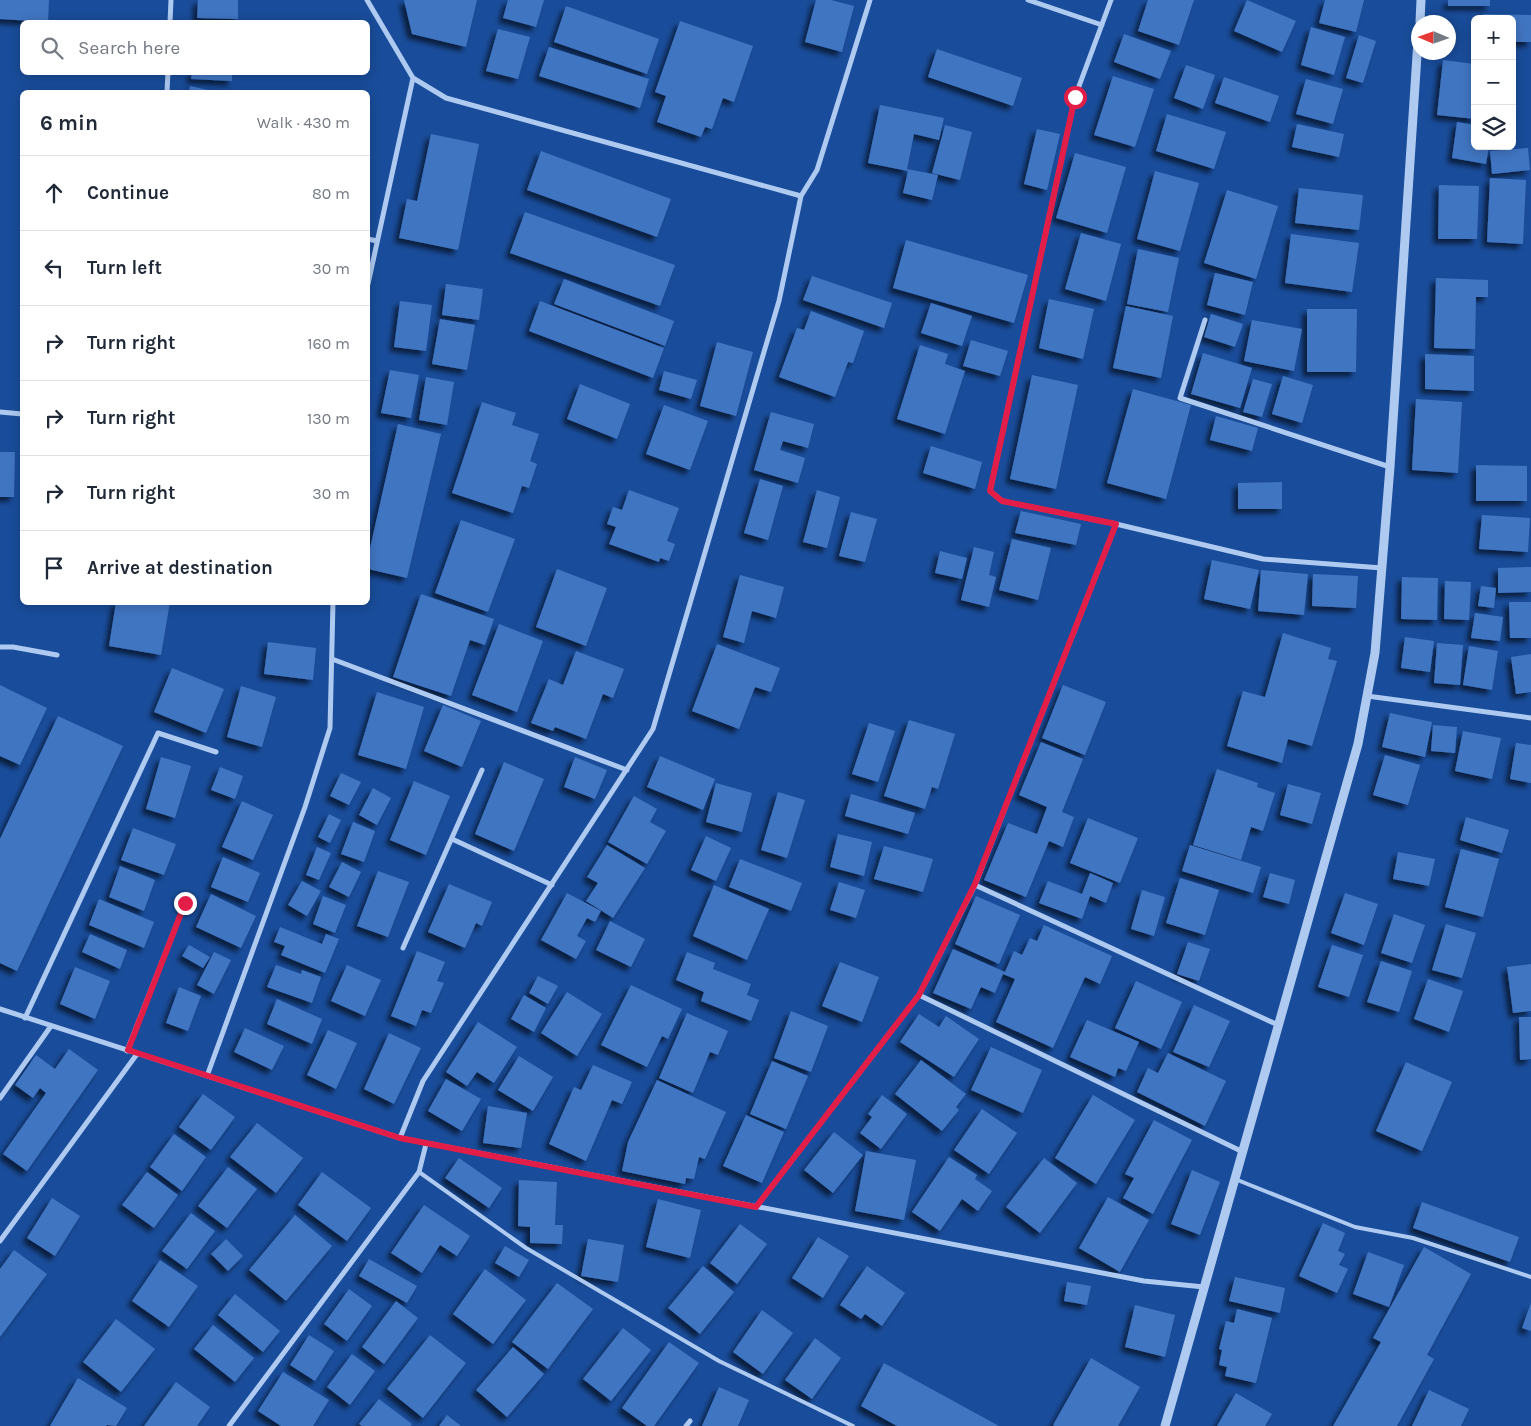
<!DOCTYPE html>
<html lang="en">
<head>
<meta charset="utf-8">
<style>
  body { margin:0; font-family:Karla,sans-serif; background:#f6f6f7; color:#1f2937 }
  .controls { position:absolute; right:15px; top:15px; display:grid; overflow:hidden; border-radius:8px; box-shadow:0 2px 12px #0003 }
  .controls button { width:45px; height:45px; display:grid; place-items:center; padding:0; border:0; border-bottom:1px solid #e0e1e3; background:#fff; color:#1f2937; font:25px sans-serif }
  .compass { position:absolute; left:1411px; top:15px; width:45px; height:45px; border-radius:50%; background:#fff; box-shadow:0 2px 12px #0003; rotate:272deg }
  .stop { position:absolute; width:15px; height:15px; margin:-11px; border:4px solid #e11d48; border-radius:50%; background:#fff }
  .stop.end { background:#e11d48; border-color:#fff; box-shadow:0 1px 5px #0008 }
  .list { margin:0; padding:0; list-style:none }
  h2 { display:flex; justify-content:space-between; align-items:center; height:65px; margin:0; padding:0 20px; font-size:21px }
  h2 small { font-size:16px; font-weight:400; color:#747a83 }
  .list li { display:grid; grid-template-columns:32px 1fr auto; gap:15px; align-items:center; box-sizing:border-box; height:75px; padding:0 20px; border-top:1px solid #e0e1e3 }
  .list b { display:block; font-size:19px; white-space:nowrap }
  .list em { font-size:16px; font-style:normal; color:#747a83 }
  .icon { flex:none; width:28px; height:28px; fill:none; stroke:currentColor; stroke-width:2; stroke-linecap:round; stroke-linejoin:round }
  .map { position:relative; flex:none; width:1531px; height:1426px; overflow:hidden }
  .search { position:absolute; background:#fff; box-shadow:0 2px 12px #0003; left:20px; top:20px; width:350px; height:55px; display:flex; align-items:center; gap:12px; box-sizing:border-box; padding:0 18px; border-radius:8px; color:#747a83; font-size:19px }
  .panel { position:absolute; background:#fff; box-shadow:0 2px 12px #0003; left:20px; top:90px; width:350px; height:515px; border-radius:8px }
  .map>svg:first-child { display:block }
  .building { fill:#4175c1; filter:url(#shadow) }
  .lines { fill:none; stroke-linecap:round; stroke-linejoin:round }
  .service { stroke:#aecaf1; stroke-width:4 }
  .minor { stroke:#aecaf1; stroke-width:5 }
  .tertiary { stroke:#aecaf1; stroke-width:9 }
  .route { stroke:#e11d48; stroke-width:6 }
</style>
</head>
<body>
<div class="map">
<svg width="1531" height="1426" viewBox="0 0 1531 1426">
  <defs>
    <filter id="shadow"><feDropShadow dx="-4.5" dy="4.5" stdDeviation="2.5" flood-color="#0009"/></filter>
  </defs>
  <rect width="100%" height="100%" fill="#194c9a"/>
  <path class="building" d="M0,0h49l-1,22 -48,-3z
    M198,0h40v19l-41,-1z
    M404,0h73l-11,47 -54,-13z
    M508,0h36l-8,27 -33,-9z
    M816,0h15l23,6 -12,46 -37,-10z
    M1148,0h46l-15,45 -41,-14z
    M1247,0l49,21 -14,31 -48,-21z
    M1325,0h39l-8,32 -37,-9z
    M1448,0h42v6h-42z
    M566,6l93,33 -12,35 -93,-32z
    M1483,14l48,1v27h-19v-23h-29z
    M680,21l73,25 -19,56 -11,-4 -11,31 -7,-2 -4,10 -44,-15 9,-26 -11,-4z
    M1311,27l34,10 -11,38 -33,-10z
    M498,29l32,8 -12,42 -32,-8z
    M1124,34l47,17 -11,28 -46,-17z
    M1359,35l17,6 -13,42 -17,-5z
    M549,47l100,32 -9,29 -101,-32z
    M937,49l85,29 -9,28 -85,-29z
    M1443,60l32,4v55l-38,-4z
    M1186,65l29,10 -12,34 -29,-11z
    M192,72h40v9l-41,-2z
    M1113,76l41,13 -19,58 -41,-12z
    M1224,77l55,19 -9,26 -55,-19z
    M1306,79l37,10 -10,35 -37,-10z
    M190,86l27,6h-28z
    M880,105l64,13 -5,22 -25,-6 -7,35 31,6 -6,25 -29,-7 5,-22 -40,-8z
    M1167,114l59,18 -12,37 -58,-18z
    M1457,122l18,3v21h14l-3,18 -34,-6z
    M1297,124l47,10 -5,23 -47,-10z
    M945,125l27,7 -12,48 -28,-7z
    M1037,129l23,5 -13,56 -23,-6z
    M431,134l48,10 -21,106 -59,-12 8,-39 10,2z
    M1528,148l2,22 -38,4 -2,-23z
    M541,151l130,48 -14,38 -130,-47z
    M1075,153l51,14 -19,66 -51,-15z
    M1155,171l44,12 -19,68 -43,-12z
    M1490,178l36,2 -3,64 -36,-2z
    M1439,185l40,1 -2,53h-39z
    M1299,188l64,7 -4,35 -64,-7z
    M1227,190l51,16 -22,73 -52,-16z
    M525,212l150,53 -15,41 -150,-53z
    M1081,233l40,11 -15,57 -41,-12z
    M1291,234l68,9 -7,49 -67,-9z
    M906,240l122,35 -14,48 -121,-35z
    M1138,249l41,9 -11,54 -41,-8z
    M1215,273l38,9 -8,33 -38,-10z
    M812,276l80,27 -8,25 -81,-28z
    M1436,278l52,2v17h-12l-1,52 -41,-1z
    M564,279l110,42 -9,25 -111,-42z
    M446,284l37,5 -4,31 -37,-5z
    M1049,299l45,10 -11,50 -44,-11z
    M400,301l32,4 -6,46 -32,-4z
    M540,301l124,47 -11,30 -124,-47z
    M931,303l41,13 -10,30 -41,-13z
    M1126,306l47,10 -12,62 -48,-10z
    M1307,309h50l-1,63h-49z
    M811,311l53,20 -11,32 -5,-1 -13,35 -56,-20 18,-49 7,2z
    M1211,314l32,10 -8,23 -31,-10z
    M440,319l35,6 -8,45 -35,-6z
    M1252,320l50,9 -8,42 -50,-10z
    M971,340l37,11 -8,25 -37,-10z
    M717,342l36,10 -17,64 -36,-10z
    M920,345l28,9 -3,10 20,7 -20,63 -48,-15z
    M1203,353l49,15 -12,40 -49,-14z
    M1425,354l49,2v35l-49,-2z
    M390,370l29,5 -8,43 -30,-5z
    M664,371l33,9 -6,19 -32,-9z
    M1032,375l46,10 -22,104 -46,-10z
    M1283,376l30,9 -11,38 -30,-9z
    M426,377l28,5 -7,43 -28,-5z
    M1253,379l19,5 -10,33 -19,-5z
    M580,384l50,20 -13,35 -50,-20z
    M1133,389l58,16 -25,94 -59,-16z
    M1416,399l46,3 -4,71 -46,-3z
    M482,402l34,11 -4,12 27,9 -9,27 7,3 -8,24 -7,-2 -9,27 -61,-20z
    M664,405l44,16 -18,49 -44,-16z
    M771,412l43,12 -6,24 -25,-7 -3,9 25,8 -7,25 -44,-13z
    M1216,416l42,12 -6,23 -42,-11z
    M398,424l43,10 -34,144 -39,-9v-12z
    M931,446l51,16 -7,27 -52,-16z
    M0,452h15l-1,45h-14z
    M1476,465l51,1v35h-51z
    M760,479l23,7 -15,54 -24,-7z
    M1282,482v27h-44v-26z
    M629,490l50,18 -12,33 8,3 -6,17 -9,-3 -1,4 -50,-18 7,-17 -9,-3 6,-17 9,3z
    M817,490l23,7 -13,51 -24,-6z
    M1021,511l60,13 -5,21 -61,-12z
    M851,512l26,7 -12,43 -26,-6z
    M1482,515l48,3 -2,34 -49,-3z
    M461,520l54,19 -27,73 -53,-19z
    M1012,539l39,9 -13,52 -39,-10z
    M974,547l20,5 -5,23 7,2 -7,30 -28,-7z
    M940,551l27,7 -5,21 -27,-6z
    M1212,560l47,10 -9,39 -46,-10z
    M1531,567v25l-33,1v-25z
    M557,569l50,19 -21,58 -50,-19z
    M1261,570l47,4 -4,41 -46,-4z
    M1313,574l45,2 -2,32 -44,-2z
    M740,575l44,12 -8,31 -24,-7 -8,32 -21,-6z
    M1402,577l36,1 -1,42 -36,-1z
    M1445,581l26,1 -2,38 -25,-1z
    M1481,586l15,2 -2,20 -16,-2z
    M421,594l73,25 -9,26 -15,-5 -19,56 -58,-19z
    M116,602h54l-9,53 -52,-9z
    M1509,602h22v36h-21z
    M1475,613l28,4 -3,24 -29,-3z
    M499,624l44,17 -26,71 -45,-17z
    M1283,633l48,15 -3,11 9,2 -25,85 -24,-7 -6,24 -55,-17 16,-55 22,6z
    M1405,637l29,4 -4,31 -29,-4z
    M268,642l48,6 -3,32 -49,-6z
    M1437,643l26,2 -3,40 -26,-2z
    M717,644l63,24 -9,24 -16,-5 -16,42 -47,-18z
    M1469,646l29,5 -6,39 -29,-5z
    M576,651l48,18 -11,29 -10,-4 -17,45 -31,-12 -2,4 -22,-8 18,-44 14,6z
    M1531,654v38l-15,2 -5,-37z
    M172,668l52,21 -18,44 -52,-21z
    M0,685l47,23 -27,57 -20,-9z
    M1063,685l43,17 -21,53 -43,-17z
    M241,686l35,11 -14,50 -35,-10z
    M377,692l47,15 -18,62 -48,-14z
    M443,705l38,16 -19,46 -38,-16z
    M1390,713l42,9 -7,35 -43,-10z
    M58,716l65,30 -106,225 -17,-8v-124z
    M909,720l46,14 -17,55 -6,-2 -7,22 -41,-13z
    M869,723l26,8 -17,51 -26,-8z
    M1433,725l24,2 -2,26 -24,-2z
    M1463,731l38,7 -9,41 -37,-8z
    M1041,742l42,17 -21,53 12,5 -11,30 -14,-6 -23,56 -42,-17 24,-57 29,11 10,-27 -28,-12z
    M1516,743l15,2v38l-21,-4z
    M1385,755l35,10 -12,40 -35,-10z
    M660,756l55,23 -12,31 -56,-23z
    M161,757l30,9 -16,52 -29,-9z
    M575,757l32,13 -12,29 -31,-12z
    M504,762l40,17 -30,72 -39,-17z
    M220,767l23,9 -8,23 -24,-9z
    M1217,769l41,14 -1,4 18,6 -12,38 -12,-4 -10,33 -48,-15z
    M341,773l20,9 -12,23 -19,-9z
    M414,781l36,15 -24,59 -36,-15z
    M716,783l36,10 -10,39 -36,-10z
    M1288,784l33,9 -9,31 -32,-9z
    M373,788l18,10 -14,27 -18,-10z
    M778,792l27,8 -18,58 -26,-8z
    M851,794l64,19 -7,21 -63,-18z
    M634,796l23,13 -7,13 16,9 -19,33 -39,-22z
    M242,801l31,14 -20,45 -31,-13z
    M329,814l12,6 -11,23 -12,-6z
    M1466,817l43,13 -7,23 -42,-13z
    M1088,818l50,20 -18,45 -50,-20z
    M353,822l22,9 -11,31 -23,-8z
    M133,828l43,16 -12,31 -43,-15z
    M838,834l34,8 -8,34 -34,-9z
    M706,836l25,12 -15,33 -25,-11z
    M607,845l38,23 -32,50 -27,-17 12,-18 -11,-6z
    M1190,845l71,22 -8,26 -71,-22z
    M884,846l49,13 -10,33 -49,-13z
    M317,847l14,6 -12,27 -13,-5z
    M1461,849l38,10 -16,58 -38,-10z
    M1398,852l37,7 -6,27 -36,-7z
    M223,857l37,16 -12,29 -37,-15z
    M740,859l62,24 -11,28 -62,-24z
    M342,862l19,10 -12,25 -20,-10z
    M120,866l35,14 -11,31 -35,-14z
    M378,871l31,11 -21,55 -31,-11z
    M1090,873l23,10 -7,20 -16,-7 -8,23 -43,-16 9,-22 34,13z
    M1270,873l25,7 -6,24 -26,-7z
    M1180,878l39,12 -14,45 -39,-12z
    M302,881l19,10 -14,25 -19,-11z
    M839,882l26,8 -9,28 -26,-8z
    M449,884l43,18 -10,24 -6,-3 -11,25 -37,-16z
    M714,885l55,24 -22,51 -54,-24z
    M1142,890l23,7 -11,39 -23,-7z
    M567,893l34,18 -6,11 -8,-4 -10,18 9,5 -10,18 -35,-19z
    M1345,893l33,11 -14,41 -33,-12z
    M211,894l45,22 -15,32 -45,-21z
    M323,896l23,9 -11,28 -22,-9z
    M976,896l44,19 -21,49 -44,-20z
    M99,899l55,23 -10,26 -55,-23z
    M1394,914l31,11 -13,38 -31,-10z
    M610,921l35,18 -14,28 -35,-17z
    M1446,924l30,9 -14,45 -30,-8z
    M1044,925l68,31 -12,28 -15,-7 -32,71 -57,-26 19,-43 -12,-5 -8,19 -14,-6 -10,22 -38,-16 20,-44 52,23 9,-21 8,4 8,-17 7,3z
    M280,927l42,17 4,-10 13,5 -14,34 -44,-18 4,-9 -11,-4z
    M90,934l37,16 -7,19 -38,-17z
    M1188,942l22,7 -11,32 -22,-7z
    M189,945l21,12 -7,11 -21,-12z
    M1332,945l31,10 -14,42 -31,-10z
    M417,951l28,11 -8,19 7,2 -13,30 -9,-3 -6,16 -25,-10z
    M214,952l17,8 -17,34 -17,-9z
    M687,952l28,11 -2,6 38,15 -4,11 12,5 -8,21 -50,-20 3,-9 -28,-12z
    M1381,961l31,10 -13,41 -32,-10z
    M840,962l39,15 -17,45 -40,-16z
    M1531,964v47l-18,2 -6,-46z
    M276,965l25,9 1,-4 19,7 -9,26 -45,-16z
    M347,965l34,15 -16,36 -34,-15z
    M75,967l35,14 -15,38 -35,-15z
    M538,976l20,10 -10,18 -19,-11z
    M1428,979l35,12 -14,41 -35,-13z
    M1136,981l46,21 -21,47 -46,-21z
    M631,985l51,24 -14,30 -6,-3 -15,31 -46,-22z
    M179,987l22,9 -13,35 -22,-8z
    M567,992l35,22 -25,42 -36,-23z
    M524,995l22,13 -12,24 -23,-13z
    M277,999l45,20 -10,25 -45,-20z
    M1194,1005l36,16 -21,46 -36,-15z
    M791,1011l37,15 -17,46 -37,-14z
    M687,1013l41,18 -10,24 -8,-3 -17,41 -34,-15z
    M919,1014l20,13 7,-11 33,23 -25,38 -54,-35z
    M1519,1017h12v42l-11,1z
    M1087,1020l52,22 -13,29 -8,-3 -3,9 -45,-20z
    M478,1022l39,25 -23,36 -17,-11 -10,14 -21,-14z
    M245,1028l39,18 -12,24 -38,-18z
    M328,1030l29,13 -21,46 -29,-14z
    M389,1033l32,15 -27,56 -30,-15z
    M991,1047l51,23 -19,43 -52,-23z
    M69,1049l29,21 -71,101 -24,-17 43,-61 -6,-5 -7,10 -18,-13 21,-30 19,14z
    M1168,1053l58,28 -21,45 -68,-34 11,-24 10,5z
    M519,1056l34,21 -20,34 -35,-21z
    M921,1060l45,34 -10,13 3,3 -17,21 -47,-37z
    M772,1061l36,15 -22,53 -36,-15z
    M1406,1062l46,20 -30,69 -46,-20z
    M593,1065l39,17 -10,22 -10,-4 -26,61 -37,-17 25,-57 7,3z
    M446,1079l35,20 -19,32 -34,-20z
    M657,1080l69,32 -21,47 -6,-2 -5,22 -8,-1 -1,6 -63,-13 6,-29z
    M203,1094l32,23 -24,33 -32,-23z
    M882,1095l25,19 -26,35 -21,-16 12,-16 -4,-3z
    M1093,1095l42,25 -39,64 -41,-26z
    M488,1106l39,7 -6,35 -38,-5z
    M982,1109l35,24 -28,41 -35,-24z
    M746,1115l38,17 -22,51 -39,-17z
    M1154,1120l38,20 -39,74 -30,-16 11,-20 -9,-4z
    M257,1123l46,35 -27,35 -46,-36z
    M834,1132l29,23 -30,38 -29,-23z
    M174,1134l32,23 -24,34 -32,-24z
    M866,1151l50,9 -12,60 -49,-9z
    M949,1157l28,18 -2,4 17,12 -14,20 -16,-12 -22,32 -28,-19z
    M459,1158l43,30 -13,20 -44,-30z
    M1044,1158l33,25 -37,50 -34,-26z
    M228,1167l29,22 -30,39 -29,-22z
    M1192,1170l28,12 -20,53 -29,-11z
    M147,1172l31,23 -24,33 -32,-23z
    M322,1172l49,36 -24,33 -49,-36z
    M519,1180l38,2 -2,43h8l-1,19 -32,-1v-16l-12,-1z
    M1108,1197l41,23 -29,52 -41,-24z
    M52,1198l28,18 -25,40 -28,-18z
    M658,1199l43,11 -11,48 -44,-11z
    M1422,1202l97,35 -9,25 -97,-34z
    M424,1205l46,31 -13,20 -17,-11 -18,28 -31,-20z
    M191,1213l24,18 -28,38 -25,-18z
    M295,1215l37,31 -46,55 -37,-31z
    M1323,1223l22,10 -7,18 7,3 -6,11 9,4 -11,24 -38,-17z
    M740,1224l27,20 -30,40 -27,-21z
    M818,1237l31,19 -26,42 -31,-20z
    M226,1239l17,17 -15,15 -17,-17z
    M588,1239l36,6 -6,37 -37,-6z
    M505,1246l24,14 -10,17 -24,-14z
    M1424,1247l47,27 -44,81 7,4 -37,67h-64l48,-84 -8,-4z
    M14,1250l33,24 -47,63v-68z
    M1368,1252l36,13 -15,42 -36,-13z
    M369,1259l48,27 -10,17 -48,-27z
    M160,1260l38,26 -29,41 -37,-26z
    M703,1266l31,26 -34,42 -32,-26z
    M867,1266l38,27 -23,33 -17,-12 -4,5 -21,-14z
    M485,1269l41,31 -33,44 -40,-30z
    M1235,1277l50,11 -5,25 -51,-12z
    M1067,1282l24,4 -4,19 -23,-4z
    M557,1283l36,26 -45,60 -36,-27z
    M349,1289l23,17 -25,35 -23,-17z
    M235,1294l45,37 -17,21 -45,-37z
    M396,1301l22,17 -34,46 -22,-17z
    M1531,1303v28l-9,-3z
    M1135,1305l40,10 -10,42 -40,-10z
    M1237,1309l35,9 -16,65 -31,-7 2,-9 -8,-2 3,-15 -3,-1 7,-28 8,2z
    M762,1310l31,23 -30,41 -30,-22z
    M116,1319l39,30 -34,43 -38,-30z
    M213,1325l41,33 -19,24 -41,-33z
    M623,1328l28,22 -40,51 -28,-22z
    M309,1335l25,16 -19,30 -25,-16z
    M430,1335l36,28 -43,55 -36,-29z
    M815,1338l26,20 -29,41 -27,-19z
    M669,1342l30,21 -45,63h-7l-25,-18z
    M513,1347l31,27 -37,43 -31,-27z
    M352,1354l23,17 -25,34 -23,-18z
    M1091,1358l49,29 -22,39h-63l-2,-1z
    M884,1363l115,63h-102l-36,-20z
    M283,1372l46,28 -16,26h-32l-23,-15z
    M78,1378l49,30 -11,18 -9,-1 -1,1h-56z
    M176,1382l34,25 -13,19h-53z
    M719,1387l30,13 -11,26h-36z
    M1429,1390l40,19 -8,17h-49z
    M1236,1393l36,21 -7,12h-48z
    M379,1399l33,25 -2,2h-48l-3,-2z
    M447,1415l14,11h-22z"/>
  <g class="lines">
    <path class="service" d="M419,1172l107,76 193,113 134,65
      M1235,1179l120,48 58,11 118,39"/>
    <path class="minor" d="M367,0l46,78 33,20 355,98 -22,105 -126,428 -230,352 -23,57
      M1028,0l74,25
      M1111,0l-36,97 -85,394 12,10 114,23 147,35 119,9
      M170,22l1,-22
      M167,92l1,-20
      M801,196l16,-26 53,-170
      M368,239l9,2
      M368,284l45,-206
      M1205,320l-25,78 210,69
      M0,412l22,2
      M0,647h13l44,8
      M332,659l295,111
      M1367,696l164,22
      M452,839l100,46
      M975,885l303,140
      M403,948l79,-178
      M919,995l324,157
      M0,1009l400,129 744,143 60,6
      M25,1018l133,-285 58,19
      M127,1051l58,-148
      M207,1076l98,-269 25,-79 3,-126
      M0,1098l51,-72
      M756,1207l163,-212 56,-110 141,-361
      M0,1241l137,-187
      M229,1426l190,-254 7,-28
      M686,1426l4,-5"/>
    <path class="tertiary" d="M1420,22l1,-22
      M1165,1426l193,-682 17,-91 15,-186 28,-427"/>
  </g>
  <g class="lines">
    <path class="route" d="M185,903l-57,147 272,88 356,69 163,-212 56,-111 141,-360 -114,-23 -12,-10 85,-394"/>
  </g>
</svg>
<div class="controls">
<button>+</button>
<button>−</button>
<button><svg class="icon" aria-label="layers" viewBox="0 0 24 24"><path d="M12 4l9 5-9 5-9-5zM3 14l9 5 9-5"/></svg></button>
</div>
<svg class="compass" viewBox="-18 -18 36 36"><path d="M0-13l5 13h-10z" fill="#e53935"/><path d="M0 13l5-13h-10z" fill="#747a83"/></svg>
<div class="stop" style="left:1075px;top:97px"></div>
<div class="stop end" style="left:185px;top:903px"></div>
<div class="search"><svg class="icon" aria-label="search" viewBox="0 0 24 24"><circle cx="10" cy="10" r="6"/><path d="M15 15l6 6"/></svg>Search here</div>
<section class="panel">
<h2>6 min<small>Walk · 430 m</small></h2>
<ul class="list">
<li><svg class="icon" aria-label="ahead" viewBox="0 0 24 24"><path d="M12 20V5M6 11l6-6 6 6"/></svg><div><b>Continue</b></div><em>80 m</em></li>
<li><svg class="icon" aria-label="left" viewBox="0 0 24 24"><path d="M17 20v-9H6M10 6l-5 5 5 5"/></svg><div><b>Turn left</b></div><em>30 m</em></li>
<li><svg class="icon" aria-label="right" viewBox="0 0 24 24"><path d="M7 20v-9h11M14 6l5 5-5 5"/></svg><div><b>Turn right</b></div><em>160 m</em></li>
<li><svg class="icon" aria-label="right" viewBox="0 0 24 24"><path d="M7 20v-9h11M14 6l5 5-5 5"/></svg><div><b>Turn right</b></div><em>130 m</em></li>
<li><svg class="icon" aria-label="right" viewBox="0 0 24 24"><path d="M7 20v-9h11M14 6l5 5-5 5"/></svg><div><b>Turn right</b></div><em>30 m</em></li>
<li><svg class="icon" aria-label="arrive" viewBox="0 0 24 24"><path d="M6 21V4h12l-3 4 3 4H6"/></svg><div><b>Arrive at destination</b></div></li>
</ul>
</section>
</div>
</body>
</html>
